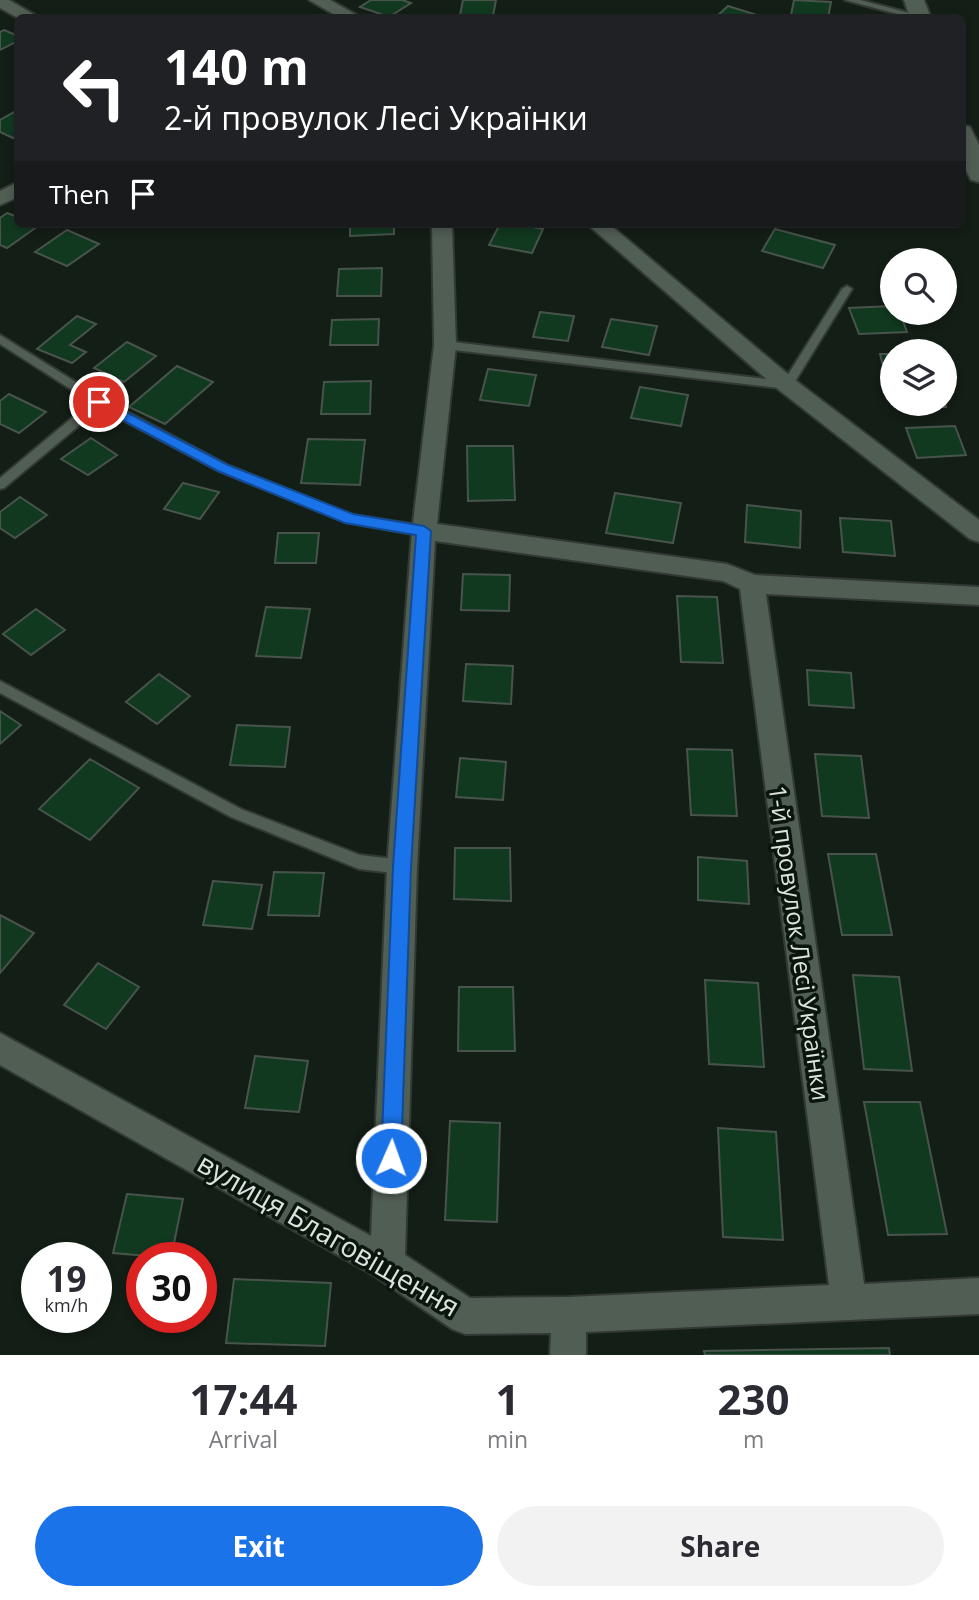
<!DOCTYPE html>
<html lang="en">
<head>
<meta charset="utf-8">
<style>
	:root { --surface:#fff; --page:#f2f2f3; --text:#2b2b33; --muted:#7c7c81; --accent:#1a73e8 }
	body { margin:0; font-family:"Open Sans",sans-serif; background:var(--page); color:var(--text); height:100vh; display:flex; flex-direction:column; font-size:26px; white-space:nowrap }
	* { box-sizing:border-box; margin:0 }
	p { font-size:23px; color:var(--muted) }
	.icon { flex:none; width:38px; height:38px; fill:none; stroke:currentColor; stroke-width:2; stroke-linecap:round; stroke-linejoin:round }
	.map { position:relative; height:1355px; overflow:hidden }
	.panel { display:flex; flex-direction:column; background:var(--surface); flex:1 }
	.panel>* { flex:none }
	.hud { position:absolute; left:14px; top:14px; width:952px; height:214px; border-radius:10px; box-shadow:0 4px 10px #0003; background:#202124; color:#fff; overflow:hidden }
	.buttons { position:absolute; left:880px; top:248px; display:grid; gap:14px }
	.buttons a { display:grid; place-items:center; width:77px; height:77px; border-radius:50%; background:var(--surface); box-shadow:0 4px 10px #0003; font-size:35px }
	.speed { position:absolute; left:21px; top:1242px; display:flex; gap:14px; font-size:35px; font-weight:700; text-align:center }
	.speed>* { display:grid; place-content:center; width:91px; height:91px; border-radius:50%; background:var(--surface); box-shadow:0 4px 10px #0003; line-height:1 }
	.speed small { font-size:18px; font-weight:400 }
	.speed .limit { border:10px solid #d22; background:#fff; color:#111 }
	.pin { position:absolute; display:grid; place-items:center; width:60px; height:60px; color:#fff; margin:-30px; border:4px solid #fff; border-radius:50%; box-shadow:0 2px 7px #0007 }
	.me { position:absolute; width:77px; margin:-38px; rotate:2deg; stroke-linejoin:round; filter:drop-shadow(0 0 5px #0008) }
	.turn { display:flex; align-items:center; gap:24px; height:147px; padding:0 35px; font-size:32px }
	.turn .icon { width:91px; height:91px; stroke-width:2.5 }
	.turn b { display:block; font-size:49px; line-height:60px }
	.then { display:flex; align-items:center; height:66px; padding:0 35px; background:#0003; gap:14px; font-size:26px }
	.eta { display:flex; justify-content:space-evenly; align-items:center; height:119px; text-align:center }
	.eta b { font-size:42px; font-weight:700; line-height:49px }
	.cta { display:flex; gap:14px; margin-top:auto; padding:14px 35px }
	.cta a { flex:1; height:80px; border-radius:42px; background:var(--accent); color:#fff; font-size:28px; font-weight:700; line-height:80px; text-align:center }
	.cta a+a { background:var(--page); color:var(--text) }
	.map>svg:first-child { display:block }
	.building { fill:#113920; stroke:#48544b; stroke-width:2 }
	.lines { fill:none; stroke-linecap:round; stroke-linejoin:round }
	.service-casing { stroke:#323833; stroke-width:4 }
	.minor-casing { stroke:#323833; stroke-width:4 }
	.tertiary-casing { stroke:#323833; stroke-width:4 }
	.service { fill:#515e54; fill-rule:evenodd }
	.minor { fill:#515e54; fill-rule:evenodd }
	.tertiary { fill:#515e54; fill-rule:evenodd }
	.route { fill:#1a73e8; stroke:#114b97; stroke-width:2 }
	.labels { text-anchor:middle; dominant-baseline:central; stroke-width:7; stroke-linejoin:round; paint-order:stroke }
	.street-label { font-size:24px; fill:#dce3de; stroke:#0a150d }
	.near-street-label { font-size:28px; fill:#dce3de; stroke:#0a150d }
</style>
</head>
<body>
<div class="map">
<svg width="979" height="1355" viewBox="0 0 979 1355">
	<rect width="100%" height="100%" fill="#131e16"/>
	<g class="building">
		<polygon points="371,0 402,0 411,3 389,17 360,7"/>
		<polygon points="463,0 496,0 493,16 460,15"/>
		<polygon points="794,0 831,2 828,18 791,15"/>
		<polygon points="728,6 760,16 715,18"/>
		<polygon points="4,30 18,36 18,41 0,50 0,32"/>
		<polygon points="18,110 18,135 13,138 0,132 0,120"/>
		<polygon points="7,213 18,217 18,224 38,226 7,248 0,245 0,218"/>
		<polygon points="350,224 394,224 394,234 350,236"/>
		<polygon points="500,224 517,224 543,229 532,253 489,245"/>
		<polygon points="775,229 835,245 823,268 762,251"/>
		<polygon points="67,230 99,244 67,266 35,252"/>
		<polygon points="382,268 381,296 337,296 339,269"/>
		<polygon points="892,306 892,313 900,313 907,332 859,334 849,308"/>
		<polygon points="540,312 574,316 568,341 533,337"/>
		<polygon points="77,316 96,324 70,345 86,352 72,363 37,349"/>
		<polygon points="379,319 378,345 330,345 332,320"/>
		<polygon points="611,319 657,326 649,355 602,347"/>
		<polygon points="127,342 156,356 124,382 94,368"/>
		<polygon points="880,354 892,354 892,401"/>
		<polygon points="177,366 213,382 165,424 129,407"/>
		<polygon points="488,369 536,375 529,406 480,400"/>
		<polygon points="371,381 370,414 321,414 324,382"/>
		<polygon points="640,387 688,395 681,426 631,418"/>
		<polygon points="9,394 46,412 19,433 0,424 0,401"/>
		<polygon points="893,404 945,404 946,407 894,407"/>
		<polygon points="955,426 966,455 917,458 906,428"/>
		<polygon points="91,438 117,455 88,475 61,459"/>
		<polygon points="308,439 365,440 360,485 301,483"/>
		<polygon points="467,446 513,446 515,500 468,501"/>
		<polygon points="183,483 219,492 200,519 164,509"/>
		<polygon points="615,493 681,503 673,543 606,533"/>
		<polygon points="20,497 47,515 15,538 0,528 0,512"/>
		<polygon points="747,505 801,511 800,548 745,542"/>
		<polygon points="840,518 891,521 895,556 843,552"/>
		<polygon points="278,533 319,533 316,563 275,563"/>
		<polygon points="463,574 510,575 509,611 461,610"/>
		<polygon points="677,596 717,597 723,663 681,662"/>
		<polygon points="266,607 310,609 301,658 256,656"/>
		<polygon points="36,609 65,630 31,655 3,634"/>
		<polygon points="466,664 513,666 511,704 463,701"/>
		<polygon points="807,670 851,673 854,708 809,705"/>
		<polygon points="159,674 190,696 157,724 126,702"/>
		<polygon points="0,711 21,725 0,744"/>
		<polygon points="237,725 290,727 285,767 230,765"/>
		<polygon points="687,749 732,750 737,816 691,815"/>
		<polygon points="815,754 861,756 869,818 822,816"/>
		<polygon points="460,758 506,762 503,800 456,797"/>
		<polygon points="90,759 139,788 90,840 39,809"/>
		<polygon points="455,848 510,848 511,901 454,899"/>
		<polygon points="828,854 876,854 892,935 842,935"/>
		<polygon points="698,857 747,861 749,904 698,900"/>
		<polygon points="274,872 324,873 319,916 268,915"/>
		<polygon points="213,881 262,885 252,929 203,925"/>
		<polygon points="0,915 34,933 0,973"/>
		<polygon points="98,963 139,987 106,1029 64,1005"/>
		<polygon points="853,975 899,977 912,1071 864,1069"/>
		<polygon points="705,980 758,983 764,1067 709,1064"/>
		<polygon points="459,987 513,987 515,1051 458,1051"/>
		<polygon points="255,1056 308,1061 299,1112 245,1108"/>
		<polygon points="864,1102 920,1102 947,1234 888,1235"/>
		<polygon points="450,1121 500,1123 497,1222 445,1220"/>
		<polygon points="718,1128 776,1132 783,1240 723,1237"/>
		<polygon points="127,1194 183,1199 171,1258 113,1253"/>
		<polygon points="234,1279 331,1283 325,1346 226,1343"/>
		<polygon points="889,1348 890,1355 705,1355 704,1351"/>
	</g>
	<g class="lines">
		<g class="service-casing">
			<g id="service">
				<polygon points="845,0 860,0 925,17 912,18"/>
				<polygon points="847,286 852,289 791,388 787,389 445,349 439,345 445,341 784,381 842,289"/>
				<polygon points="0,335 103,399 227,465 352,515 424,526 430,531 424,536 345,522 219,471 100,408 4,488 0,489 0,478 91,402 0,344"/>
				<polygon points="0,681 241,809 360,855 402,860 407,862 410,867 407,872 402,874 359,869 231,817 0,693"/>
			</g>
		</g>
		<g class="minor-casing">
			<g id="minor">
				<polygon points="0,0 9,0 40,18 18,18 0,8"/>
				<polygon points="309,0 330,0 362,18 340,18"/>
				<polygon points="18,182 18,197 0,205 0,191"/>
				<path d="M432 224H452L456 345 437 524 727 564 755 575 979 587V605L766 594 864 1284 979 1278V1314L586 1332V1355H550L551 1333 465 1334 452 1329 375 1276 0 1065V1033L371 1236 387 867 412 531 434 345ZM435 541 723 581 740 589 829 1285 569 1297 470 1298 405 1255 417 867Z"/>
				<polygon points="587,224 609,224 795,380 979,520 979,542 970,539 779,390"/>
			</g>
		</g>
		<g class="tertiary-casing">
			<g id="tertiary">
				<polygon points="904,0 924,0 931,18 910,18"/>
				<polygon points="962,125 970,127 979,145 979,182 971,180 962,163"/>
			</g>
		</g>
		<use href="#service" class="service"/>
		<use href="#minor" class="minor"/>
		<use href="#tertiary" class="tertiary"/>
	</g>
	<polygon class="route" points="99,398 228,465 353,514 424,526 431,531 411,867 401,1158 398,1165 391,1168 384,1165 381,1158 393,867 416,535 345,523 218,471 94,405 94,399"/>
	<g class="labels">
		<g class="street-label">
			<text transform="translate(800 943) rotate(82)">1-й провулок Лесі Українки</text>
		</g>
		<g class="near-street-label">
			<text transform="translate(329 1234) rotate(30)">вулиця Благовіщення</text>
		</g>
	</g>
</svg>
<div class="buttons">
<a><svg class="icon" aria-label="search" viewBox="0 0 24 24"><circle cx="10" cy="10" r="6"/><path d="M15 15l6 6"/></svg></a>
<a><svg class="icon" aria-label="layers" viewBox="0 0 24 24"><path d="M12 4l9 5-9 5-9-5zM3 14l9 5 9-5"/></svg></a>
</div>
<div class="speed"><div>19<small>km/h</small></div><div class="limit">30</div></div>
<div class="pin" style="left:99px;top:402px;background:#d93025"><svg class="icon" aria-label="arrive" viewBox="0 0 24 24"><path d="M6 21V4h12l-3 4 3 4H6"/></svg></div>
<svg class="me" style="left:391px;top:1158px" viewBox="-20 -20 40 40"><circle r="17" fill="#1a73e8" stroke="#fff" stroke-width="3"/><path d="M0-11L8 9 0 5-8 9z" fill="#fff"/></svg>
<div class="hud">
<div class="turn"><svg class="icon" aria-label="left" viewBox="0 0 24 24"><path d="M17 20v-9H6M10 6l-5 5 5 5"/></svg><div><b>140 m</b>2-й провулок Лесі Українки</div></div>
<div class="then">Then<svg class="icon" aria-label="arrive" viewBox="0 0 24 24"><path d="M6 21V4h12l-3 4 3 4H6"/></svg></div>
</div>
</div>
<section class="panel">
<div class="eta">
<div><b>17:44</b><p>Arrival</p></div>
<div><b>1</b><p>min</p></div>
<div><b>230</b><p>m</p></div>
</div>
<div class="cta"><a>Exit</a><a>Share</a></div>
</section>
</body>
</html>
